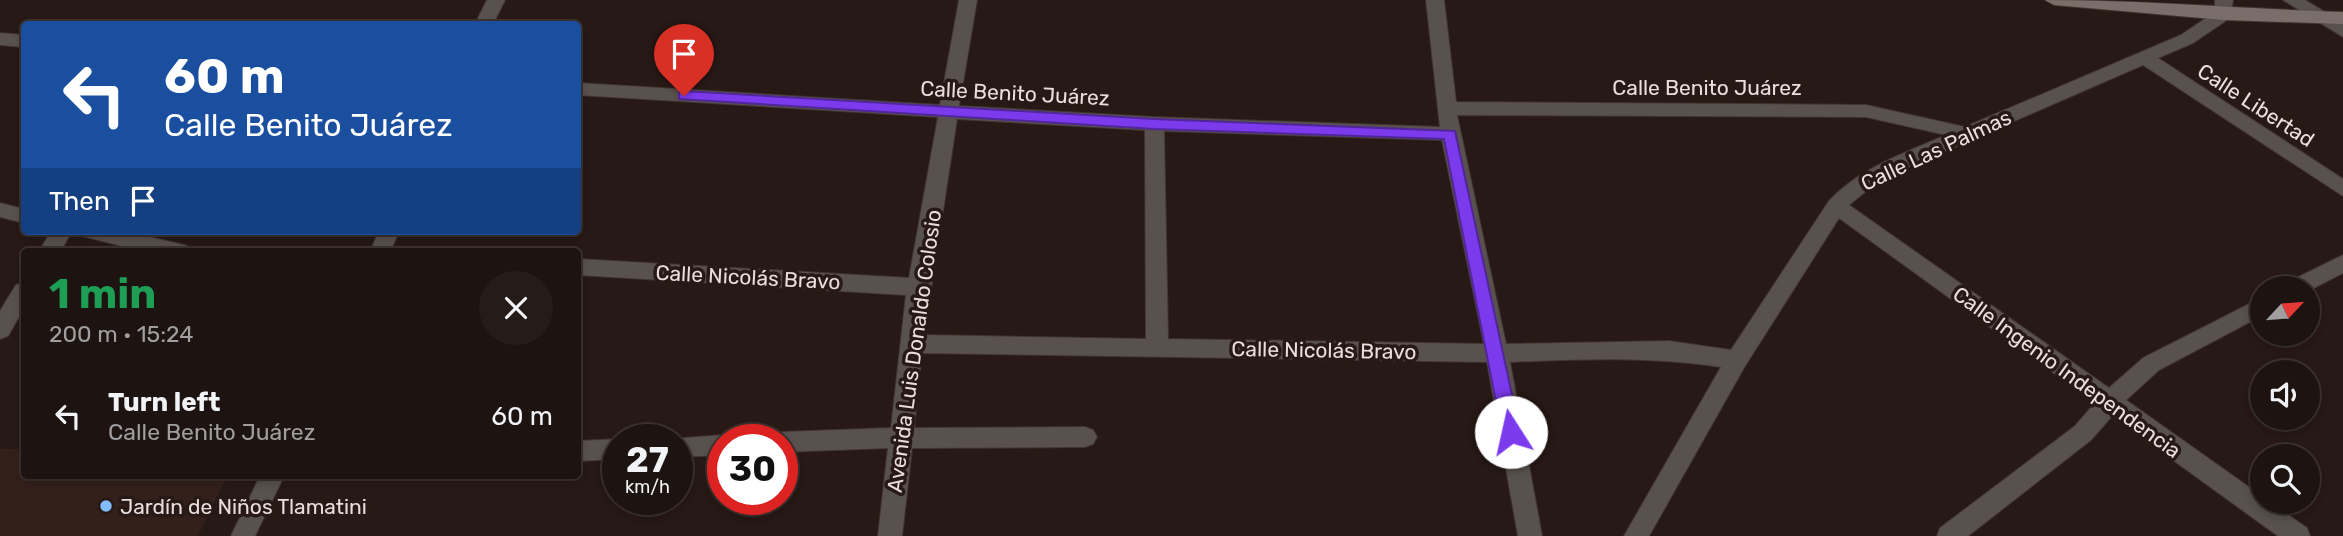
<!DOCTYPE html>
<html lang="en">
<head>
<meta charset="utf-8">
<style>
	:root { --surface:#1d1310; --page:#251c19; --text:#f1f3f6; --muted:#a09e9f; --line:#3b3230 }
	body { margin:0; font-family:Rubik,sans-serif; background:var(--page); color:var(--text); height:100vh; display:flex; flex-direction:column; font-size:26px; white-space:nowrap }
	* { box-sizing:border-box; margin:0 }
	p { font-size:23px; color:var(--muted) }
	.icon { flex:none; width:38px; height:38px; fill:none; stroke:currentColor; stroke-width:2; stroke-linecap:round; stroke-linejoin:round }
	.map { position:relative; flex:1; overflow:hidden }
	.sheet { position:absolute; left:21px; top:248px; width:560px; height:231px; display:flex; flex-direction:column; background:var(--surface); border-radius:7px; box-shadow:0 4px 10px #0003,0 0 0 2px var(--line) }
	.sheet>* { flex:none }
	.top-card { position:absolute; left:21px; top:21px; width:560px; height:214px; border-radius:7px; box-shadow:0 4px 10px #0003,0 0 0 2px var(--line); background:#1a4fa0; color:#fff; overflow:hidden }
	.needle { width:46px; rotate:64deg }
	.tools { position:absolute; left:2250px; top:276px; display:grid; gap:14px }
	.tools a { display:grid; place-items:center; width:70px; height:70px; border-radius:50%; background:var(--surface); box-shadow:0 4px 10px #0003,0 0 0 2px var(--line); font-size:35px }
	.speed { position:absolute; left:602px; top:424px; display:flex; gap:14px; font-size:35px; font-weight:700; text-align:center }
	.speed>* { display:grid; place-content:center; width:91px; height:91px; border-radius:50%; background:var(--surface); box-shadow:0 4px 10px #0003,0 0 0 2px var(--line); line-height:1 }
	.speed small { font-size:18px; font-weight:400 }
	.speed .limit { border:10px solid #d22; background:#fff; color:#111 }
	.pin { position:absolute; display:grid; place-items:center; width:60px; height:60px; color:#fff; margin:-72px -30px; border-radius:50% 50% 50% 0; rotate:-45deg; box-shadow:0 0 7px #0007 }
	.pin .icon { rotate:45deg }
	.me { position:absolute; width:77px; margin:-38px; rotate:350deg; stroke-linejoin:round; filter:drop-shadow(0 0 5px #0008) }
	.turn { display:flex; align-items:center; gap:24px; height:147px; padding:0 28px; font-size:32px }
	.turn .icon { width:91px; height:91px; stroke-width:2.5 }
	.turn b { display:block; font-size:49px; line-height:60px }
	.then { display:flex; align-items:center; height:66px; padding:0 28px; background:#0003; gap:14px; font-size:26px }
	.round { display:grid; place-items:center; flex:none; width:74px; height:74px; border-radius:37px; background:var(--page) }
	.summary { display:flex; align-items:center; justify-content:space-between; height:119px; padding:0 28px }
	h1 { font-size:42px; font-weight:700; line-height:52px; color:#1e9e55 }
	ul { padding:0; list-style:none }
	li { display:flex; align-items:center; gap:21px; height:98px; padding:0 28px }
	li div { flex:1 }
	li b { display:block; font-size:26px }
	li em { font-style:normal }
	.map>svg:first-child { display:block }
	.built { fill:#34201a }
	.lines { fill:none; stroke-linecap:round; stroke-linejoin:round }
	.street-casing { stroke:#423531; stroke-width:2 }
	.secondary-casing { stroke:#423531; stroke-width:2 }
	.street { fill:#58514e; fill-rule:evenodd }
	.secondary { fill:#7a6e6a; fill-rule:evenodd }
	.route { fill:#7c3aed; stroke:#51269a; stroke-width:2 }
	.poi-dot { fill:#82bcfa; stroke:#271915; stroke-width:2.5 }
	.labels { text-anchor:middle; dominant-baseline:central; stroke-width:7; stroke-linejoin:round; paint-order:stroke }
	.street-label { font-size:21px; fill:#e8dedb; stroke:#271915 }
	.poi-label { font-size:21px; fill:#e8dedb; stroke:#271915; text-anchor:start }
</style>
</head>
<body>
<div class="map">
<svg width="2343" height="536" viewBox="0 0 2343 536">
	<rect width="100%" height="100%" fill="#271915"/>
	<polygon class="built" points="0,449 24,449 24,476 227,476 198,536 0,536"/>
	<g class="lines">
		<g class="street-casing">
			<g id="street">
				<polygon points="487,0 505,0 493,24 475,24"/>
				<path d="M959 0H977L959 106 1154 117 1440 127 1426 0H1444L1456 102 1866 105 1965 127 2181 35 2215 12V0H2233L2230 18 2193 43 2158 58 2343 179V196L2143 65 1881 179 1849 205 2109 388 2143 358 2263 297V315L2159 370 2126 400 2263 497V502H2270L2307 528 2310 536H2278L2112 416 2091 440 1968 536H1937L1940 528 2075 426 2095 403 1839 218 1745 366 1649 536H1624L1721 367C1650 356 1581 359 1510 362L1542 536H1518L1487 362 922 353 914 428 1085 427 1093 430 1097 437 1093 444 1085 447 912 448 902 536H878L888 448 782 452V439H772L782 432 891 428 906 295 578 275V259L909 278 938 117 578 95V83L940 105ZM1457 115 1866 117 1946 135C1903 154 1861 167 1829 201L1731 350 1669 341 1506 344ZM957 119 1145 130 1146 339 924 335ZM1164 131 1442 140 1484 344 1168 339Z"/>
				<polygon points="2283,0 2305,0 2343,23 2343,37"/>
				<polygon points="0,33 24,35 24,47 0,45"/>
				<polygon points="0,203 24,209 24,223 0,217"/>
				<polygon points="51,231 72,231 60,252 39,252"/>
				<polygon points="79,231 123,231 180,244 187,246 190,252 146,252 82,236"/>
				<polygon points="379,231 399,231 390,252 370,252"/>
				<polygon points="2343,255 2343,273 2308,291 2308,289 2283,289 2286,283"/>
				<polygon points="24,283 24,308 8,336 0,339 0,311 16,285"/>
				<polygon points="723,435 732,439 723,439 723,455 677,457 677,439 671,439"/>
				<polygon points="619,439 618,459 578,461 578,441"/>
				<polygon points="260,476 284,476 255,536 231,536"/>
			</g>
		</g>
		<g class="secondary-casing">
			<path id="secondary" d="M2045 0C2145 0 2244 9 2343 12V24L2224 20 2054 5Z"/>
		</g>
		<use href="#street" class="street"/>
		<use href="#secondary" class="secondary"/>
	</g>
	<polygon class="route" points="684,91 1154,119 1455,131 1520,432 1511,439 1502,432 1444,139 1154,129 679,99 679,92"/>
	<circle class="poi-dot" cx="106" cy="506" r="7"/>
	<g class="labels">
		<g class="street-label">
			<text x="1707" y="87">Calle Benito Juárez</text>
			<text transform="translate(1015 93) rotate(3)">Calle Benito Juárez</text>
			<text transform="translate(2256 105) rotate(33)">Calle Libertad</text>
			<text transform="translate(1936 150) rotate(-25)">Calle Las Palmas</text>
			<text transform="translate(748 277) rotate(3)">Calle Nicolás Bravo</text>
			<text transform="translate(1324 350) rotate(1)">Calle Nicolás Bravo</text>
			<text transform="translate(914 351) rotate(-82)">Avenida Luis Donaldo Colosio</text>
			<text transform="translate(2067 372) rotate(36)">Calle Ingenio Independencia</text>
		</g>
		<g class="poi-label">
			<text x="120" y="506">Jardín de Niños Tlamatini</text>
		</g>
	</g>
</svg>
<div class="tools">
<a><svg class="needle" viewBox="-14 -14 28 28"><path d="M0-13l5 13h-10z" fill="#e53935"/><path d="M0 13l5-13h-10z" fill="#a09e9f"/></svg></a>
<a><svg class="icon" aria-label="sound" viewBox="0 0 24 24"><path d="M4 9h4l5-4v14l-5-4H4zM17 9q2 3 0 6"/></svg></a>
<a><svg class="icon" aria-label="search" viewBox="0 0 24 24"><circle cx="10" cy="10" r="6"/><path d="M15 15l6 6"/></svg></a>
</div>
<div class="speed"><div>27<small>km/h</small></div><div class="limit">30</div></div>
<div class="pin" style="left:684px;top:96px;background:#d93025"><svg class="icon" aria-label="arrive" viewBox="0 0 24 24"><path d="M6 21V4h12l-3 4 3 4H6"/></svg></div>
<svg class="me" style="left:1511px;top:432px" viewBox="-20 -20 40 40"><circle r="19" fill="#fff"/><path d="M0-13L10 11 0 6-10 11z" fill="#7c3aed"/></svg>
<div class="top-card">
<div class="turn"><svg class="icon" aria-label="left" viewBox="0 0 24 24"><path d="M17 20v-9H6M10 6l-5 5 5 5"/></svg><div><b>60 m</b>Calle Benito Juárez</div></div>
<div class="then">Then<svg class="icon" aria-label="arrive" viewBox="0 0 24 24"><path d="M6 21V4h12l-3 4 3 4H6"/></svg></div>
</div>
<section class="sheet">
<div class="summary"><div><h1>1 min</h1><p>200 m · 15:24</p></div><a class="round"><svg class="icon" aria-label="close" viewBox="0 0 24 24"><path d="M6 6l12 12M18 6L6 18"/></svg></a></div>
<ul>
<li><svg class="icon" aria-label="left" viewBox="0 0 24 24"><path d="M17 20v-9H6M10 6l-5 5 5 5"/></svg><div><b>Turn left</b><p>Calle Benito Juárez</p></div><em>60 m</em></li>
</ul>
</section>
</div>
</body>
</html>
